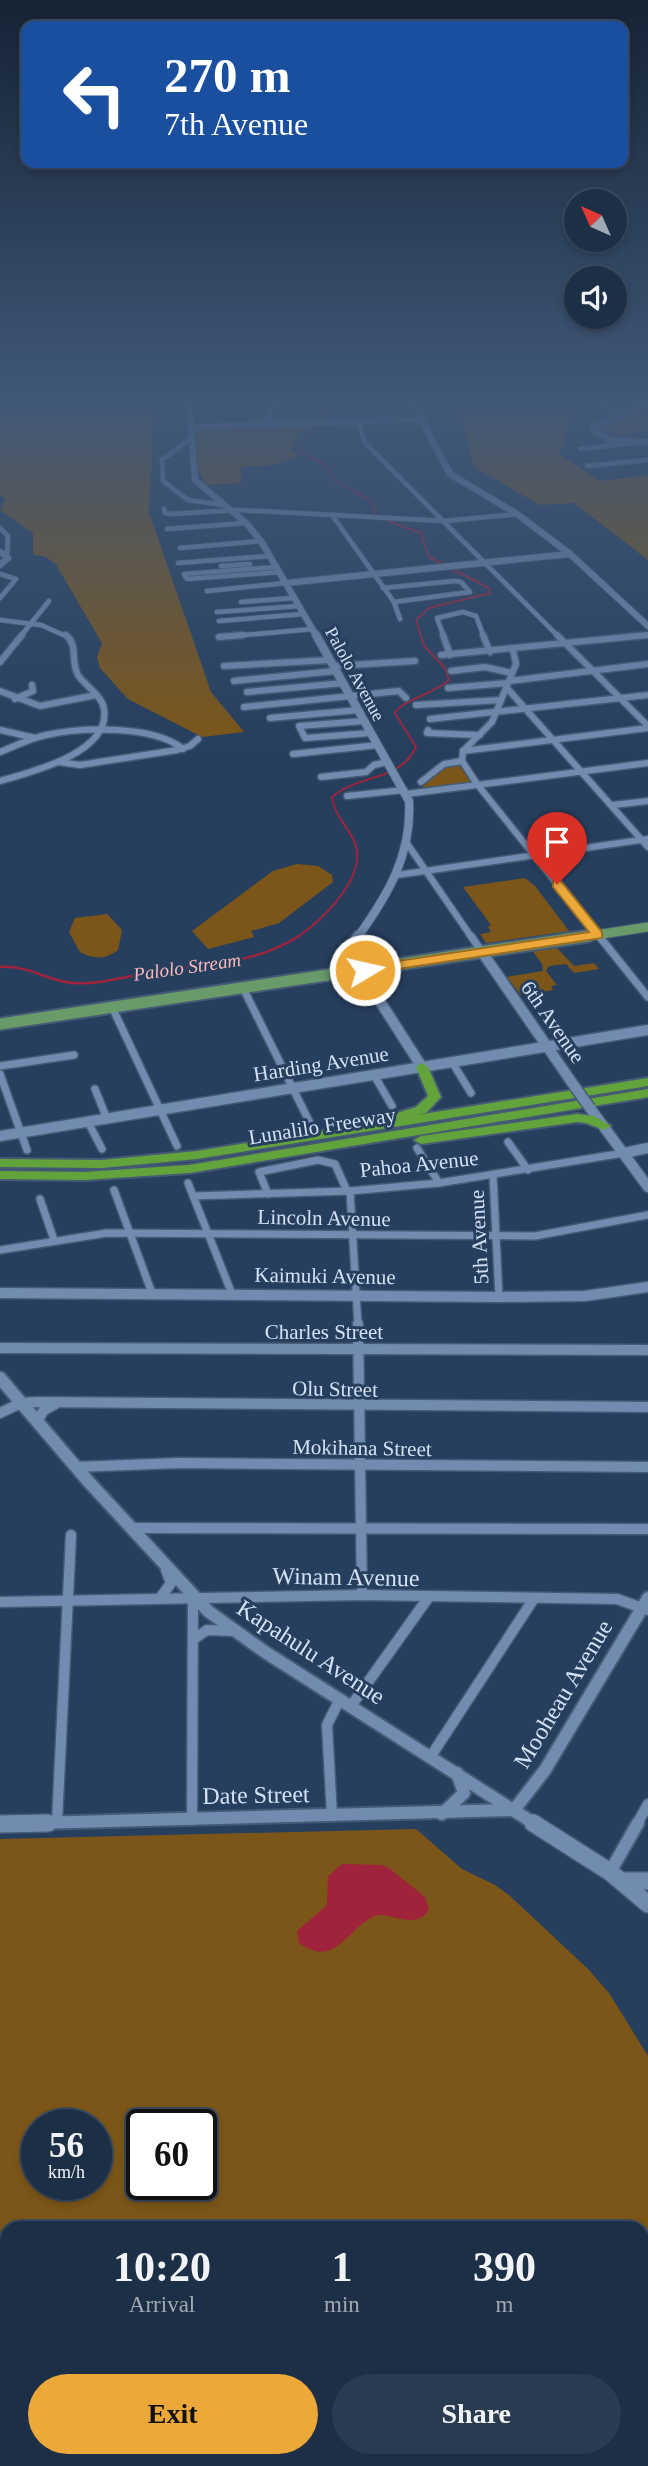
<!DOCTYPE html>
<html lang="en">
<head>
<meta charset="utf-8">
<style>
	:root { --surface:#1d2f46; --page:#2a3b51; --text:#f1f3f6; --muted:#a0a9b3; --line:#3b4a5f; --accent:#eca93a }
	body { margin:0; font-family:Georgia,serif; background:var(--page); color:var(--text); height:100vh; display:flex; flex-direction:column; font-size:26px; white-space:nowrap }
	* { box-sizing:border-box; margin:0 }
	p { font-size:23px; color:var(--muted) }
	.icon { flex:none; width:38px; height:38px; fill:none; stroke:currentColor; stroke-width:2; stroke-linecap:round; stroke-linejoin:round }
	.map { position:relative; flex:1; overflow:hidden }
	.side { position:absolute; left:0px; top:2221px; width:649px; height:247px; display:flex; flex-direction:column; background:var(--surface); border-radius:21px 21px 0 0; box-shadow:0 4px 10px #0003,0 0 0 2px var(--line) }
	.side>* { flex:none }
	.guide { position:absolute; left:21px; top:21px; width:607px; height:147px; border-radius:14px; box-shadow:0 4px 10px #0003,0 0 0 2px var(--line); background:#1a4fa0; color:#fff; overflow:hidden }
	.needle { width:46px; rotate:315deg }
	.fabs { position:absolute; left:564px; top:189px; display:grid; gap:14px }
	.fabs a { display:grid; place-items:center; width:63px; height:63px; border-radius:50%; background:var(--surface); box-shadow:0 4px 10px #0003,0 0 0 2px var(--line); font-size:35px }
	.speed { position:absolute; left:21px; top:2109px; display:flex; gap:14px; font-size:35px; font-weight:700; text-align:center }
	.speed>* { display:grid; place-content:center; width:91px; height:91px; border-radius:50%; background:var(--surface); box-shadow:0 4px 10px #0003,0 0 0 2px var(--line); line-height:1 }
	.speed small { font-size:18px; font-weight:400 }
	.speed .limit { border:4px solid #111; border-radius:10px; background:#fff; color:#111 }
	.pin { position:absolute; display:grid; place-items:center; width:60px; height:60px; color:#fff; margin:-72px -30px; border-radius:50% 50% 50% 0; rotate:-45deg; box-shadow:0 0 7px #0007 }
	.pin .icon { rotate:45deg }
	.me { position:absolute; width:77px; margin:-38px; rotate:81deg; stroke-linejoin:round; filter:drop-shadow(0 0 5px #0008) }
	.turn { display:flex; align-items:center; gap:24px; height:147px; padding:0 28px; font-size:32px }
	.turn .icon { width:91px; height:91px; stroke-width:2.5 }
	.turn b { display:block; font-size:49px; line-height:60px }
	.eta { display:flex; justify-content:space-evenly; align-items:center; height:119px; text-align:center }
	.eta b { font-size:42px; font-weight:700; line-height:49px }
	.primary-button { display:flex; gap:14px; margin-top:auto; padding:14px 28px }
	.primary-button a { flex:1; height:80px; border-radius:42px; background:var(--accent); color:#111; font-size:28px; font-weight:700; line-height:80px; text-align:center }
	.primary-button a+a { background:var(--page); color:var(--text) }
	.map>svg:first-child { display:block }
	.green { fill:#7c5618; fill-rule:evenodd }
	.water { fill:#9e233b }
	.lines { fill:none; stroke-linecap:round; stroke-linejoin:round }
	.stream-far1 { stroke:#9e233b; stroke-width:2 }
	.stream { stroke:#9e233b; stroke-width:2.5 }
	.street-far4-casing { stroke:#455a74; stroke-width:6 }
	.street-far3-casing { stroke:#455a74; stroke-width:9 }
	.street-far2-casing { stroke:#455a74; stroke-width:10 }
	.street-far1-casing { stroke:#455a74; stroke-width:13 }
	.street-casing { stroke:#455a74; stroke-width:16 }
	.secondary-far4-casing { stroke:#455a74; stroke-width:8 }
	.secondary-far3-casing { stroke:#455a74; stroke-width:10 }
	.secondary-far2-casing { stroke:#455a74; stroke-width:13 }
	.secondary-far1-casing { stroke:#455a74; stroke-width:16 }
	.secondary-casing { stroke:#455a74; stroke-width:20 }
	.primary-far1-casing { stroke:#455a74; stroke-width:11 }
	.primary-casing { stroke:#455a74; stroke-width:15 }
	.highway-casing { stroke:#455a74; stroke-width:4 }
	.street-far4 { stroke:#728cb0; stroke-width:4.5 }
	.street-far3 { stroke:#728cb0; stroke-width:6 }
	.street-far2 { stroke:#728cb0; stroke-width:7 }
	.street-far1 { stroke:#728cb0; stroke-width:10 }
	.street { stroke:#728cb0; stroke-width:12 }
	.secondary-far4 { stroke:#728cb0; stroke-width:6 }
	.secondary-far3 { stroke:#728cb0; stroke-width:8 }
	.secondary-far2 { stroke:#728cb0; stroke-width:10 }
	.secondary-far1 { stroke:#728cb0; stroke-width:12 }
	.secondary { stroke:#728cb0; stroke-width:17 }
	.primary-far1 { stroke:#689a6a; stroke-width:9 }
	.primary { stroke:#689a6a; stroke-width:11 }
	.highway { fill:#62a33b; fill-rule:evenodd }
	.secondary-bridge-casing { stroke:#455a74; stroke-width:13; stroke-linecap:butt }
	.secondary-bridge { stroke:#728cb0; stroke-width:10 }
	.route { fill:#eca93a; stroke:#996e26; stroke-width:2 }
	.labels { text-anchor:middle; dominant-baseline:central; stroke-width:6; stroke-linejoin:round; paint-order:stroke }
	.far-street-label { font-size:18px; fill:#d2e1f4; stroke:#273f5e }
	.far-water-label { font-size:19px; font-style:italic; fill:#fababd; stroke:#273f5e }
	.street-label { font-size:21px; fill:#d2e1f4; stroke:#273f5e }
	.near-street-label { font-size:24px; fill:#d2e1f4; stroke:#273f5e }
</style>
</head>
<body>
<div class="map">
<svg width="648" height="2466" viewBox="0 0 648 2466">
	<rect width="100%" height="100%" fill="#273f5e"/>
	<g class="green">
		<polygon points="0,402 155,402 149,512 211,692 244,732 202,737 128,699 100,668 97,657 102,643 55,563 44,556 33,555 33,533 0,510 5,499 0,495"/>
		<polygon points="456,402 578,402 559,454 600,481 648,475 648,560 574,503 540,505 474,467"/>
		<polygon points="642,410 648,412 648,431 622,435 597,430 596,426"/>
		<polygon points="313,424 293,443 292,449 299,457 271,465 241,467 241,483 206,485 197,467 195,428"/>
		<polygon points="448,764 459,765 472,783 417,792"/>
		<polygon points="297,864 318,866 332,875 333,882 279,923 251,931 254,937 208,949 192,931 273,871"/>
		<polygon points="525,878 535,886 569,931 486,943 480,934 491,932 488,927 491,925 463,887"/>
		<path d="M107 914 122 930 118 950C105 960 93 959 80 952L69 932 75 918Z"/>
		<polygon points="555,946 574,966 594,963 599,969 574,973 566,964 549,966 546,971 557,985 551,986 553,990 521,995 507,977 543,971 542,964 532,950"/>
		<path d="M416 1829 462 1869 495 1885 510 1896 588 1969 609 1993 648 2056V2466H0V1839ZM37 2124H96V2184H37ZM142 2124H201V2184H142ZM7 2228H642V2460H7Z"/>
	</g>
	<path class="water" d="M342 1864 383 1865 389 1868 425 1897 429 1909C419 1930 394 1914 377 1915 348 1926 336 1970 299 1943L297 1931 327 1905 328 1876Z"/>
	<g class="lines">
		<g class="stream-far1">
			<polyline points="308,402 325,408"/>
			<polyline points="330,402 320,424 298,444 299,450 324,465 336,481 372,502 376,516"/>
			<polyline points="382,519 421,533 429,557 445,565"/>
			<path d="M296 938C322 921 370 875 354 841 347 825 334 815 332 797 358 774 400 782 416 747L395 713C402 700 434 694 449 680L445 668 424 646 416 620 429 608 490 593 489 588 450 568"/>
		</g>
		<path class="stream" d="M0 967C30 965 46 981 73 983 99 985 127 976 153 972 202 965 256 964 299 936"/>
		<g class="street-far4-casing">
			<g id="street-far4">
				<polyline points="600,402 605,408 631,413"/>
				<polyline points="358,421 365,443 559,637"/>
				<polyline points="190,439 162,460 163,481 188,500 223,505"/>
				<polyline points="580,449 633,443"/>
				<polyline points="587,466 648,460"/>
				<polyline points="164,509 165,513 172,514 238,510 445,521 517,514"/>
				<polyline points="332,515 394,602 400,619"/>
				<polyline points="0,528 8,536 7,557"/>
				<polyline points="167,529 246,523"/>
				<polyline points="180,548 261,541"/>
				<polyline points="178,563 270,556"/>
				<polyline points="221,566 250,564"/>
				<polyline points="277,567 184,574 187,579 280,572"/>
				<polyline points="0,574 16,579 0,598"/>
				<polyline points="383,588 455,581 461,582 470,592 394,602"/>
				<polyline points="207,591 286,583"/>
				<polyline points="241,602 294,598"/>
				<polyline points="217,612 299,606"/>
				<polyline points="0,620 41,625 68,637"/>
				<polyline points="219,621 303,614"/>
				<polyline points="20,637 49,601"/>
				<polyline points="222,637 313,629"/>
				<polyline points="444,637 437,618 463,612 476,616 484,637"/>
				<polyline points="630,637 648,635"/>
			</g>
		</g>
		<g class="street-far3-casing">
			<g id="street-far3">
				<polyline points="443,635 450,655"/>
				<polyline points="483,635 490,652"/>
				<polyline points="557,635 648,726"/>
				<polyline points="219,637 243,635"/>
				<polyline points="441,655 648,635"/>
				<polyline points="0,662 22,635"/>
				<polyline points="224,666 330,660"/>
				<polyline points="334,666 415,661"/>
				<polyline points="451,671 485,667 512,673"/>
				<polyline points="234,681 336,671"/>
				<polyline points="509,681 648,664"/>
				<polyline points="506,687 648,847"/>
				<polyline points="448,688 508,683"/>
				<polyline points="0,691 40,706 96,695"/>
				<polyline points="247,692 344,683"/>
				<polyline points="15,699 33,691 32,685"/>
				<polyline points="416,705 501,700"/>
				<polyline points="244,707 399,691 406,698"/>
				<polyline points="270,718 359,710"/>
				<polyline points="430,719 648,695"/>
				<polyline points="364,721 299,726 305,738 370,733"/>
				<polyline points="0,730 35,738"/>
				<polyline points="428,730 427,733 480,735"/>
				<polyline points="463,751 462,761 477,784 600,938"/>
				<polyline points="463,751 648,728"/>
				<polyline points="463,751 492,722 516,664 513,650"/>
				<path d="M0 752C15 746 31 738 46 735 82 727 154 725 183 749"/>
				<polyline points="293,754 378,745"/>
				<polyline points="59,762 80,765 177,750 190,746 198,739"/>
				<polyline points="321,777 366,772 374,765 387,762"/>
				<path d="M0 781C31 772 111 753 104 709 102 695 85 686 78 675 70 661 79 646 66 635"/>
				<polyline points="421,782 444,764 462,761"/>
				<polyline points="406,794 648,763"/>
				<polyline points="347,796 404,790"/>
				<polyline points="613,805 648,801"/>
				<polyline points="406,842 472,938"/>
				<polyline points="397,875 648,839"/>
			</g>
		</g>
		<g class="street-far2-casing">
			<g id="street-far2">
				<polyline points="471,936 482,952"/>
				<polyline points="599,936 648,997"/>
				<polyline points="243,988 310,1123"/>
				<polyline points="113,1009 177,1146"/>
				<polyline points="452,1062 471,1093"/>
				<polyline points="0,1066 74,1055"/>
				<polyline points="0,1074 27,1150"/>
				<polyline points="374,1075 392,1106"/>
				<polyline points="95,1089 107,1119"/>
				<polyline points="88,1122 102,1149"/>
				<polyline points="508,1142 528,1170"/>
				<polyline points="417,1148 439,1183"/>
				<polyline points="493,1175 499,1297"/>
				<polyline points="188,1183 232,1294"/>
				<polyline points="114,1190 152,1293"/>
				<polyline points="350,1191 358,1325"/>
				<polyline points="268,1194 259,1172 318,1160 335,1164 347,1191"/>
				<polyline points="193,1196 350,1191 439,1183 624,1153"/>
				<polyline points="40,1199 54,1240"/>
				<polyline points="0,1250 107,1233 535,1236 648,1215"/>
			</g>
		</g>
		<g class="street-far1-casing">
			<g id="street-far1">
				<polyline points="358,1324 362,1595"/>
				<polyline points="0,1348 648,1350"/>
				<polyline points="0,1413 21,1403 37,1402 648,1407"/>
				<polyline points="37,1421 44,1410 55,1404"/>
				<polyline points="76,1467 179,1463 648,1467"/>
				<polyline points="131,1528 648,1529"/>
				<polyline points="161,1597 171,1583 166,1570"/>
				<polyline points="0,1602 362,1595 617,1599 648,1610"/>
				<polyline points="194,1639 207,1630 234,1631"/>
				<polyline points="351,1706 428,1598"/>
				<polyline points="431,1756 533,1600"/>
				<polyline points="332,1816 327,1725 340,1699"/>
				<polyline points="192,1820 193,1596"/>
				<polyline points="57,1822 71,1535"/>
				<polyline points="637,1824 648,1804"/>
			</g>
		</g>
		<g class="street-casing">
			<polyline id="street" points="610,1872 638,1823"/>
		</g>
		<g class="secondary-far4-casing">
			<g id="secondary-far4">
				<polyline points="189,402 195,480 246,523 261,541 317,637"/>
				<polyline points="412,402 450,474 517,514 570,554 648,626"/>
				<polyline points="648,404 592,428 609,440 648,442"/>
				<polyline points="265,424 276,402"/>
				<polyline points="190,427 419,419"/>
				<polyline points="0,552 8,558 0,565"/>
				<polyline points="286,583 570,554"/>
			</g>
		</g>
		<g class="secondary-far3-casing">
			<path id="secondary-far3" d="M316 635 409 801C412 855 388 895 357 938"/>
		</g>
		<g class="secondary-far2-casing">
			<g id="secondary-far2">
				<polyline points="482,952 575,1087"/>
				<polyline points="367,970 363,975 422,1067"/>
				<polyline points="326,976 332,973 358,936"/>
				<polyline points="590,1108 648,1187"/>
				<polyline points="0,1136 648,1030"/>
				<polyline points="624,1153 648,1148"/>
				<polyline points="0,1293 499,1297 585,1296 648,1287"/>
			</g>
		</g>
		<g class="secondary-far1-casing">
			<g id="secondary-far1">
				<polyline points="0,1378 88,1481 208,1611 265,1652 535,1824"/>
				<polyline points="514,1810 545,1770 648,1598"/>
				<polyline points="442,1814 464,1793 457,1773"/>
				<polyline points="0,1824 514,1810"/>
			</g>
		</g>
		<g class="secondary-casing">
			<g id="secondary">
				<polyline points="533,1823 610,1872 648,1904"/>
				<polyline points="0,1824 48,1823"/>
				<polyline points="623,1881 648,1881"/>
			</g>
		</g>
		<g class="primary-far1-casing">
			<polyline id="primary-far1" points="576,938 648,927"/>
		</g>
		<g class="primary-casing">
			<polyline id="primary" points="0,1024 588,936"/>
		</g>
		<g class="highway-casing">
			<g id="highway">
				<polygon points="422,1063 428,1067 441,1097 426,1113 417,1115 648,1078 648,1086 197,1159 102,1168 0,1167 0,1159 102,1160 197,1151 397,1119 395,1116 397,1113 416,1107 428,1096 416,1067"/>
				<polygon points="648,1089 648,1097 189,1173 84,1180 0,1179 0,1171 84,1172 189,1165"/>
				<polygon points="577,1114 594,1116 611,1126 604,1130 586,1123 577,1122 421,1144 414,1140 421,1136"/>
			</g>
		</g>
		<use href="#street-far4" class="street-far4"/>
		<use href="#street-far3" class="street-far3"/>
		<use href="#street-far2" class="street-far2"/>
		<use href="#street-far1" class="street-far1"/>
		<use href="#street" class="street"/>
		<use href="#secondary-far4" class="secondary-far4"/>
		<use href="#secondary-far3" class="secondary-far3"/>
		<use href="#secondary-far2" class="secondary-far2"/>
		<use href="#secondary-far1" class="secondary-far1"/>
		<use href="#secondary" class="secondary"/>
		<use href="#primary-far1" class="primary-far1"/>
		<use href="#primary" class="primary"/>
		<use href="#highway" class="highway"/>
		<g class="secondary-bridge-casing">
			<polyline id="secondary-bridge" points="575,1087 590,1108"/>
		</g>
		<use href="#secondary-bridge" class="secondary-bridge"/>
	</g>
	<linearGradient id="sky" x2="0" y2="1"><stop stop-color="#152334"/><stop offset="0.54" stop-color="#415879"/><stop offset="1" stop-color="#415879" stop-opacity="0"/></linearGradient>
	<rect width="648" height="747" fill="url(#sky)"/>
	<polygon class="route" points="553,881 561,881 602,932 602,938 365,974 358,970 365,966 589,932 553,887"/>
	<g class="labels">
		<g class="far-street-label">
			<text transform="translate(355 674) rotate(61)">Palolo Avenue</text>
		</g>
		<g class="far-water-label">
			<text transform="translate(187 967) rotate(-8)">Palolo Stream</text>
		</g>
		<g class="street-label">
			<text transform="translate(553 1022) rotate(55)">6th Avenue</text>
			<text transform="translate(321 1064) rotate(-9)">Harding Avenue</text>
			<text transform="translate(322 1126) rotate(-9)">Lunalilo Freeway</text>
			<text transform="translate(419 1164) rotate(-6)">Pahoa Avenue</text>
			<text transform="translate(324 1218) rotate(1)">Lincoln Avenue</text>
			<text transform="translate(479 1237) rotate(-93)">5th Avenue</text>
			<text transform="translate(325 1276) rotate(1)">Kaimuki Avenue</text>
			<text x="324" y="1332">Charles Street</text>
			<text transform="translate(335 1389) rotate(1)">Olu Street</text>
			<text transform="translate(362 1448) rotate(1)">Mokihana Street</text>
		</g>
		<g class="near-street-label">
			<text transform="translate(346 1577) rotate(1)">Winam Avenue</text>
			<text transform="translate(311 1652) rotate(33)">Kapahulu Avenue</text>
			<text transform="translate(563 1694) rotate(-59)">Mooheau Avenue</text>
			<text transform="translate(256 1795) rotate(-1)">Date Street</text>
		</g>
	</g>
</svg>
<div class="fabs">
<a><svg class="needle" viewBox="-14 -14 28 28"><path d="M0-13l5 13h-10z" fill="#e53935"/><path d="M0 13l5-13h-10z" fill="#a0a9b3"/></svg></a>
<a><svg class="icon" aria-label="sound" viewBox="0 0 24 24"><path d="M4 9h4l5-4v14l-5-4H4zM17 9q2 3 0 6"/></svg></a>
</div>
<div class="speed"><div>56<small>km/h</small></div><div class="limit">60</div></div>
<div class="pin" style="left:557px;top:884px;background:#d93025"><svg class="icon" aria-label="arrive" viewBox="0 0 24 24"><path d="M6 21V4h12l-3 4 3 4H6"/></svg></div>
<svg class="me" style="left:365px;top:970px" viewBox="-20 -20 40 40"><circle r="17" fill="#eca93a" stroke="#fff" stroke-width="3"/><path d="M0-11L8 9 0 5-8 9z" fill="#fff"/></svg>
<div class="guide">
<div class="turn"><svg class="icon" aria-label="left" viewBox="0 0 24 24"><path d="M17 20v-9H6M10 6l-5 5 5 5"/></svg><div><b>270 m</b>7th Avenue</div></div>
</div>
<section class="side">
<div class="eta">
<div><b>10:20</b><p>Arrival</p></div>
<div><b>1</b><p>min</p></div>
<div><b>390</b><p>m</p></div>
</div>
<div class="primary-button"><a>Exit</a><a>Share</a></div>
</section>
</div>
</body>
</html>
